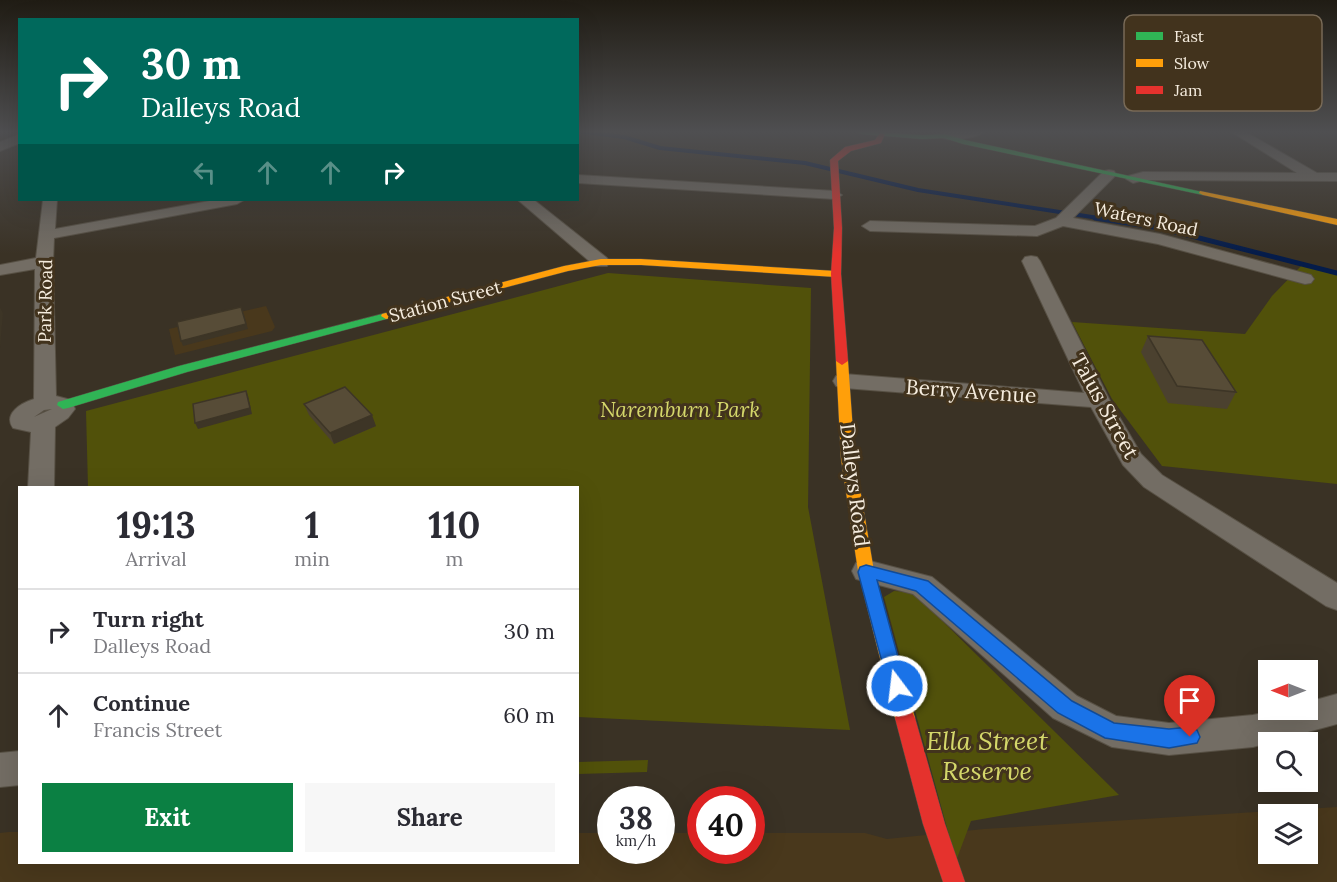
<!DOCTYPE html>
<html lang="en">
<head>
<meta charset="utf-8">
<style>
	:root { --surface:#fff; --page:#f7f7f7; --text:#2b2b33; --muted:#7c7c81; --line:#e1e1e2; --accent:#0b8043 }
	body { margin:0; font-family:Lora,serif; background:var(--page); color:var(--text); height:100vh; display:flex; flex-direction:column; font-size:22px; white-space:nowrap }
	* { box-sizing:border-box; margin:0 }
	p { font-size:20px; color:var(--muted) }
	.icon { flex:none; width:33px; height:33px; fill:none; stroke:currentColor; stroke-width:2; stroke-linecap:round; stroke-linejoin:round }
	.map { position:relative; flex:1; overflow:hidden }
	.details { position:absolute; left:18px; top:486px; width:561px; height:378px; display:flex; flex-direction:column; background:var(--surface); border-radius:0px; box-shadow:0 6px 24px #0002 }
	.details>* { flex:none }
	.top-card { position:absolute; left:18px; top:18px; width:561px; height:183px; border-radius:0px; box-shadow:0 6px 24px #0002; background:#00695c; color:#fff; overflow:hidden }
	.needle { width:39px; rotate:270deg }
	.controls { position:absolute; left:1258px; top:660px; display:grid; gap:12px }
	.controls a { display:grid; place-items:center; width:60px; height:60px; border-radius:0px; background:var(--surface); box-shadow:0 6px 24px #0002; font-size:30px }
	.speed { position:absolute; left:597px; top:786px; display:flex; gap:12px; font-size:30px; font-weight:700; text-align:center }
	.speed>* { display:grid; place-content:center; width:78px; height:78px; border-radius:50%; background:var(--surface); box-shadow:0 6px 24px #0002; line-height:1 }
	.speed small { font-size:15px; font-weight:400 }
	.speed .limit { border:9px solid #d22; background:#fff; color:#111 }
	.pin { position:absolute; display:grid; place-items:center; width:51px; height:51px; color:#fff; margin:-62px -26px; border-radius:50% 50% 50% 0; rotate:-45deg; box-shadow:0 0 6px #0007 }
	.pin .icon { rotate:45deg }
	.me { position:absolute; width:66px; margin:-33px; rotate:345deg; stroke-linejoin:round; filter:drop-shadow(0 0 4px #0008) }
	.turn { display:flex; align-items:center; gap:21px; height:126px; padding:0 24px; font-size:27px }
	.turn .icon { width:78px; height:78px; stroke-width:2.5 }
	.turn b { display:block; font-size:42px; line-height:51px }
	.lanes { display:flex; align-items:center; height:57px; padding:0 24px; background:#0003; justify-content:center; gap:30px; direction:ltr }
	.lanes .off { opacity:.35 }
	.eta { display:flex; justify-content:space-evenly; align-items:center; height:102px; text-align:center }
	.eta b { font-size:36px; font-weight:700; line-height:42px }
	.cta { display:flex; gap:12px; margin-top:auto; padding:12px 24px }
	.cta a { flex:1; height:69px; border-radius:0px; background:var(--accent); color:#fff; font-size:24px; font-weight:700; line-height:69px; text-align:center }
	.cta a+a { background:var(--page); color:var(--text) }
	ul { padding:0; list-style:none }
	li { display:flex; align-items:center; gap:18px; height:84px; padding:0 24px; border-top:2px solid var(--line) }
	li div { flex:1 }
	li b { display:block; font-size:22px }
	li em { font-style:normal }
	.map>svg:first-child { display:block }
	.built { fill:#49381c; fill-rule:evenodd }
	.green { fill:#51510a }
	.lines { fill:none; stroke-linecap:round; stroke-linejoin:round }
	.stream-far1 { stroke:#051c4a; stroke-width:4 }
	.stream { stroke:#051c4a; stroke-width:5 }
	.street-casing { stroke:#575044; stroke-width:2 }
	.fast-casing { stroke:#575044; stroke-width:1 }
	.slow-casing { stroke:#575044; stroke-width:1 }
	.jam-casing { stroke:#575044; stroke-width:1 }
	.street { fill:#736d64; fill-rule:evenodd }
	.fast { fill:#30b455; fill-rule:evenodd }
	.slow { fill:#ff9f0a; fill-rule:evenodd }
	.jam { fill:#e5322d; fill-rule:evenodd }
	.wall { fill:#4b412f }
	.shaded-wall { fill:#3d3526 }
	.building { fill:#574c37; stroke:#3d3526; stroke-width:1.5 }
	.route { fill:#1a73e8; stroke:#114b97; stroke-width:1.5 }
	.labels { text-anchor:middle; dominant-baseline:central; stroke-width:6; stroke-linejoin:round; paint-order:stroke }
	.far-street-label { font-size:18px; fill:#f5ecde; stroke:#42331d }
	.street-label { font-size:21px; fill:#f5ecde; stroke:#42331d }
	.park-label { font-size:21px; font-style:italic; fill:#d4d76a; stroke:#42331d }
	.near-park-label { font-size:26px; font-style:italic; fill:#d4d76a; stroke:#42331d }
	.key { fill:#42331d; stroke:#786a57; stroke-width:1.5 }
	.key-label { font-size:16px; fill:#f5ecde }
</style>
</head>
<body>
<div class="map">
<svg width="1337" height="882" viewBox="0 0 1337 882">
	<rect width="100%" height="100%" fill="#3a3225"/>
	<g class="built">
		<polygon points="266,306 275,327 272,331 175,355 169,329"/>
		<path d="M1337 807V882H0V833L9 832H19L20 862H578V833H610V850H662V833H700V850H752V833H865L887 839 984 829ZM1269 814H1308V854H1269Z"/>
	</g>
	<g class="green">
		<polygon points="1302,265 1337,273 1337,484 1162,466 1112,399 1072,322 1245,334 1272,296"/>
		<polygon points="608,273 811,288 808,507 850,730 578,717 578,488 88,487 86,411"/>
		<polygon points="894,591 908,592 918,597 1119,795 971,821 956,861 884,597"/>
		<polygon points="648,760 647,772 578,774 578,762"/>
	</g>
	<g class="lines">
		<polyline class="stream-far1" points="578,131 624,137 660,148 805,163 918,190 1105,219"/>
		<polyline class="stream" points="1095,218 1160,228 1337,273"/>
		<g class="street-casing">
			<g id="street">
				<path d="M957 131H986C978 138 947 143 939 136L941 133Z"/>
				<polygon points="1230,131 1244,131 1317,173 1337,173 1337,181 1144,180 1133,183 1126,179 1128,176 1143,172 1297,173"/>
				<polygon points="20,134 20,143 0,151 0,142"/>
				<polygon points="1109,170 1114,171 1116,174 1114,177 1073,218 1160,234 1311,275 1314,279 1311,283 1305,284 1158,244 1063,226 1037,236 870,231 862,226 870,221 1035,226 1056,218 1104,171"/>
				<polygon points="578,175 835,191 842,195 835,199 578,183"/>
				<path d="M43 200H57L55 229 215 200H244L237 204 54 238 53 262 56 396 71 400 75 409 68 418 55 427 54 488H28L31 432 13 428C3 414 21 403 34 399L35 269 0 275V265L36 258ZM52 409 34 417 44 410Z"/>
				<polygon points="518,200 534,200 607,258 610,262 607,266 595,266"/>
				<polygon points="1031,256 1037,257 1040,261 1110,401 1141,454 1162,475 1337,583 1337,610 1326,606 1144,487 1123,465 1091,407 844,388 836,386 833,381 836,376 844,374 1084,393 1022,261 1025,257"/>
				<polygon points="866,560 932,577 1077,696 1116,716 1169,723 1253,715 1277,710 1308,710 1308,702 1337,694 1337,724 1253,747 1169,755 1112,747 1053,718 913,594 856,579 852,571 856,563"/>
				<polygon points="20,751 20,785 0,787 0,753"/>
			</g>
		</g>
		<g class="fast-casing">
			<g id="fast">
				<polygon points="858,131 922,135 945,134 965,140 1207,193 1203,195 963,144 944,138 922,139 860,134"/>
				<polygon points="386,313 391,316 390,318 187,372 68,408 63,409 57,405 58,402 179,366"/>
			</g>
		</g>
		<g class="slow-casing">
			<g id="slow">
				<polygon points="1200,191 1337,219 1337,225 1203,195 1199,193"/>
				<polygon points="601,259 641,259 836,271 841,274 836,277 641,265 601,265 568,271 386,319 381,316 382,314 564,266"/>
				<polygon points="842,357 848,361 855,459 874,571 915,718 912,724 905,727 898,724 895,718 858,571 841,459 836,361"/>
			</g>
		</g>
		<g class="jam-casing">
			<g id="jam">
				<polygon points="880,133 885,134 881,143 851,151 838,161 842,228 841,274 848,361 842,365 836,361 831,274 834,228 830,160 845,147 875,140"/>
				<polygon points="905,709 912,712 915,718 945,824 965,882 943,882 923,824 895,718 898,712"/>
			</g>
		</g>
		<use href="#street" class="street"/>
		<use href="#fast" class="fast"/>
		<use href="#slow" class="slow"/>
		<use href="#jam" class="jam"/>
	</g>
	<g class="wall">
		<polygon points="1148,336 1236,392 1227,409 1168,403 1141,352"/>
		<polygon points="304,404 376,426 334,444 309,415"/>
	</g>
	<g class="shaded-wall">
		<polygon points="0,307 3,313 0,348"/>
		<polygon points="241,307 248,329 183,346 181,341"/>
		<polygon points="246,391 248,396 252,414 198,429 195,423"/>
		<polygon points="372,415 376,426 334,444 330,433"/>
	</g>
	<g class="building">
		<polygon points="241,307 246,324 181,341 177,322"/>
		<polygon points="1148,336 1202,340 1236,392 1177,386"/>
		<polygon points="345,387 372,415 330,433 304,404"/>
		<polygon points="246,391 250,408 195,423 193,404"/>
	</g>
	<linearGradient id="sky" x2="0" y2="1"><stop stop-color="#201c14"/><stop offset="0.52" stop-color="#4f4f51"/><stop offset="1" stop-color="#4f4f51" stop-opacity="0"/></linearGradient>
	<rect width="1337" height="254" fill="url(#sky)"/>
	<polygon class="route" points="866,565 928,581 1072,701 1114,723 1169,729 1190,727 1197,730 1200,737 1197,743 1169,748 1105,738 1058,713 916,591 877,580 906,686 904,692 897,694 890,692 858,572 860,567"/>
	<g class="labels">
		<g class="far-street-label">
			<text transform="translate(1146 219) rotate(12)">Waters Road</text>
			<text transform="translate(45 301) rotate(-89)">Park Road</text>
			<text transform="translate(445 301) rotate(-15)">Station Street</text>
		</g>
		<g class="street-label">
			<text transform="translate(971 391) rotate(4)">Berry Avenue</text>
			<text transform="translate(1105 406) rotate(61)">Talus Street</text>
			<text transform="translate(855 485) rotate(83)">Dalleys Road</text>
		</g>
		<g class="park-label">
			<text x="680" y="409">Naremburn Park</text>
		</g>
		<g class="near-park-label">
			<text x="987" y="740">Ella Street<tspan x="987" dy="30">Reserve</tspan></text>
		</g>
	</g>
	<rect x="1124" y="15" width="198" height="96" rx="9" class="key"/>
	<rect x="1136" y="32" width="27" height="8" fill="#30b455"/>
	<rect x="1136" y="59" width="27" height="8" fill="#ff9f0a"/>
	<rect x="1136" y="86" width="27" height="8" fill="#e5322d"/>
	<g class="key-label">
		<text x="1174" y="42">Fast</text>
		<text x="1174" y="69">Slow</text>
		<text x="1174" y="96">Jam</text>
	</g>
</svg>
<div class="controls">
<a><svg class="needle" viewBox="-14 -14 28 28"><path d="M0-13l5 13h-10z" fill="#e53935"/><path d="M0 13l5-13h-10z" fill="#7c7c81"/></svg></a>
<a><svg class="icon" aria-label="search" viewBox="0 0 24 24"><circle cx="10" cy="10" r="6"/><path d="M15 15l6 6"/></svg></a>
<a><svg class="icon" aria-label="layers" viewBox="0 0 24 24"><path d="M12 4l9 5-9 5-9-5zM3 14l9 5 9-5"/></svg></a>
</div>
<div class="speed"><div>38<small>km/h</small></div><div class="limit">40</div></div>
<div class="pin" style="left:1190px;top:737px;background:#d93025"><svg class="icon" aria-label="arrive" viewBox="0 0 24 24"><path d="M6 21V4h12l-3 4 3 4H6"/></svg></div>
<svg class="me" style="left:897px;top:686px" viewBox="-20 -20 40 40"><circle r="17" fill="#1a73e8" stroke="#fff" stroke-width="3"/><path d="M0-11L8 9 0 5-8 9z" fill="#fff"/></svg>
<div class="top-card">
<div class="turn"><svg class="icon" aria-label="right" viewBox="0 0 24 24"><path d="M7 20v-9h11M14 6l5 5-5 5"/></svg><div><b>30 m</b>Dalleys Road</div></div>
<div class="lanes"><svg class="icon off" aria-label="left" viewBox="0 0 24 24"><path d="M17 20v-9H6M10 6l-5 5 5 5"/></svg><svg class="icon off" aria-label="ahead" viewBox="0 0 24 24"><path d="M12 20V5M6 11l6-6 6 6"/></svg><svg class="icon off" aria-label="ahead" viewBox="0 0 24 24"><path d="M12 20V5M6 11l6-6 6 6"/></svg><svg class="icon" aria-label="right" viewBox="0 0 24 24"><path d="M7 20v-9h11M14 6l5 5-5 5"/></svg></div>
</div>
<section class="details">
<div class="eta">
<div><b>19:13</b><p>Arrival</p></div>
<div><b>1</b><p>min</p></div>
<div><b>110</b><p>m</p></div>
</div>
<ul>
<li><svg class="icon" aria-label="right" viewBox="0 0 24 24"><path d="M7 20v-9h11M14 6l5 5-5 5"/></svg><div><b>Turn right</b><p>Dalleys Road</p></div><em>30 m</em></li>
<li><svg class="icon" aria-label="ahead" viewBox="0 0 24 24"><path d="M12 20V5M6 11l6-6 6 6"/></svg><div><b>Continue</b><p>Francis Street</p></div><em>60 m</em></li>
</ul>
<div class="cta"><a>Exit</a><a>Share</a></div>
</section>
</div>
</body>
</html>
